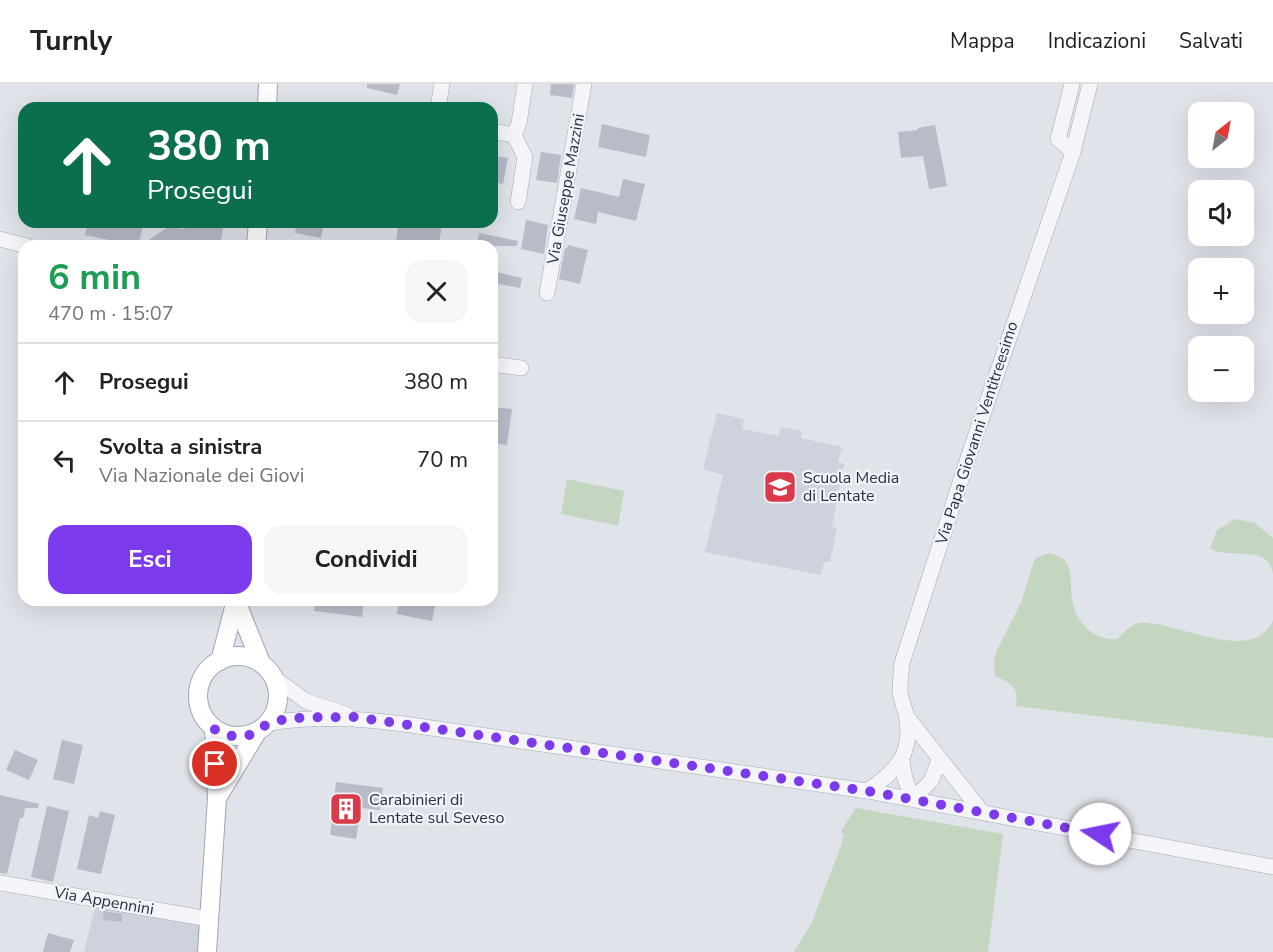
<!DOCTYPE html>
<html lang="it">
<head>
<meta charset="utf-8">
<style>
	:root { --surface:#fff; --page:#f6f6f6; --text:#222; --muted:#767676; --line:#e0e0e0; --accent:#7c3aed }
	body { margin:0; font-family:"Nunito Sans",sans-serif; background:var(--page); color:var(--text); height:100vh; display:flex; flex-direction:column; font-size:22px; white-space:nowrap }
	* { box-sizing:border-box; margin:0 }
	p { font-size:20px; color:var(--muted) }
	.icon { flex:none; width:33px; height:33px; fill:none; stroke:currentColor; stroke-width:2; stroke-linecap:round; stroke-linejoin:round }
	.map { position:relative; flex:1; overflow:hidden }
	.side { position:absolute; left:18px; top:156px; width:480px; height:366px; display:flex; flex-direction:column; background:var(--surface); border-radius:18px; box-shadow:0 6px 24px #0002 }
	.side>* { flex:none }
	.top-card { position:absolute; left:18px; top:18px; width:480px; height:126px; border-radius:18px; box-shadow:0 6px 24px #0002; background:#0b6e4f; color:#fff; overflow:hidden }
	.needle { width:39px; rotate:31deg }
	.fabs { position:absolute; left:1188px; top:18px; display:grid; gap:12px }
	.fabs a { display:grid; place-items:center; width:66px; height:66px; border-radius:12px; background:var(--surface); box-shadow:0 6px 24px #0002; font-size:30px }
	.pin { position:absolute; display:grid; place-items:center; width:51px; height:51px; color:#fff; margin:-26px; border:3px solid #fff; border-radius:50%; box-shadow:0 2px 6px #0007 }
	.me { position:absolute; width:66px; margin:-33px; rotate:281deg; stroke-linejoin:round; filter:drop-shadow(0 0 4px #0008) }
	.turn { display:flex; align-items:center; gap:21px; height:126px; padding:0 30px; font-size:27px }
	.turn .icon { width:78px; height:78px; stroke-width:2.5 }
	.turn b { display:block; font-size:42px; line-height:51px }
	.round { display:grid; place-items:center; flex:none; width:63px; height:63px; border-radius:18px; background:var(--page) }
	.overview { display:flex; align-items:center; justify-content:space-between; height:102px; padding:0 30px }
	h1 { font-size:36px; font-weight:700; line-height:45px; color:#1e9e55 }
	.cta { display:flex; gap:12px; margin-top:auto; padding:12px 30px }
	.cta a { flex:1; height:69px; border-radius:18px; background:var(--accent); color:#fff; font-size:24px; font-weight:700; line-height:69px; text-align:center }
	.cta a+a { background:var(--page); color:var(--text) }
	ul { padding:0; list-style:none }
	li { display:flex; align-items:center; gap:18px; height:78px; padding:0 30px; border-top:2px solid var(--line) }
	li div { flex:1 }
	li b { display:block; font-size:22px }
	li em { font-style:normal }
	header { display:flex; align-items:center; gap:36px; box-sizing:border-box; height:84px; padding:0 30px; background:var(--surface); border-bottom:2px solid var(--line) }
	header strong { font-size:28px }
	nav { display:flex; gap:33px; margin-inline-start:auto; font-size:21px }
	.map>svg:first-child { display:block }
	.built { fill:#ced2dc }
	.green { fill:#c4d5c0 }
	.building { fill:#b7bcc8 }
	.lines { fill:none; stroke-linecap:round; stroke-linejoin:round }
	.minor-casing { stroke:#a5aab5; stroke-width:16 }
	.major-casing { stroke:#9ea7b7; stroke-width:20 }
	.minor { stroke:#f3f5f8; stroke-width:15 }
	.major { stroke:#fff; stroke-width:18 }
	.route { stroke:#7c3aed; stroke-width:10; stroke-dasharray:0 18 }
	.labels { text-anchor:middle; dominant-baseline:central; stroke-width:4.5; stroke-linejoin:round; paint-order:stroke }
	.street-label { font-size:16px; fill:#273043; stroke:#f0f3f7 }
	.poi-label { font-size:16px; fill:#273043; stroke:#f0f3f7; text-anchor:start }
</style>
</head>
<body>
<header>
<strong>Turnly</strong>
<nav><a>Mappa</a><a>Indicazioni</a><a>Salvati</a></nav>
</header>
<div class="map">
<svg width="1273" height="868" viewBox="0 0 1273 868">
	<rect width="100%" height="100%" fill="#e0e3ea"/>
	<g class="built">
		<polygon points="717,329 744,335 742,345 778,352 781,343 802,347 801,354 842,363 838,378 844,380 832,443 837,444 830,478 824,478 821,491 705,468 723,391 703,385"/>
		<polygon points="96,819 206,837 204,868 84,868"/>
	</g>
	<g class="green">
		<polygon points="567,395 624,407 618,442 561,430"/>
		<path d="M1235 435 1255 439 1273 454V490C1269 458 1227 477 1210 464L1217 446Z"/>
		<path d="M1050 469C1056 471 1062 472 1066 478 1073 489 1070 503 1072 515 1075 538 1094 557 1117 555 1124 549 1131 540 1140 539 1175 536 1253 583 1273 536V654L1016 622C1019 602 1011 599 995 592L994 577 997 566 1021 519 1035 474Z"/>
		<polygon points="856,724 1003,750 988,868 794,868 812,838 842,759 844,752 841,747"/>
	</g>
	<g class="building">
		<polygon points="367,0 400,0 397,11 367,4"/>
		<polygon points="551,0 574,0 572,14 550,11"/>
		<polygon points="602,40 650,51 646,73 598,63"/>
		<polygon points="935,41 947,102 929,105 923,72 901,74 898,48 918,46 917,44"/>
		<polygon points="541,68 561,71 557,99 536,96"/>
		<polygon points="495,72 508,74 503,100 492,98"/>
		<polygon points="623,95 645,100 636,137 598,128 596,140 574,135 581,104 619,113"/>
		<polygon points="526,136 548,141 544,170 521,165"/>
		<polygon points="88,138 144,138 138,162 85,151"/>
		<polygon points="186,138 224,138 220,162 140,162 168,143 185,145"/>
		<polygon points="297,138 324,138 321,154 295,149"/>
		<polygon points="399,138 442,138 439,162 395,162"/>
		<polygon points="479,149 518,157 517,162 476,162"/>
		<polygon points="568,161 588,166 580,200 559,195 565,164 567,164"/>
		<polygon points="496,188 522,194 520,204 494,199"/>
		<polygon points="492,323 512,325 507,361 492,359"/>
		<polygon points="316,516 364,516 362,533 314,527"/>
		<polygon points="399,516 436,516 432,537 397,530"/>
		<polygon points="62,656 83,661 74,700 53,695"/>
		<polygon points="15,666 38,676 29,696 6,686"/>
		<polygon points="336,698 383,704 380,726 361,724 356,755 330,751"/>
		<polygon points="0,711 39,720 38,724 25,724 23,734 20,734 7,790 0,789"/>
		<polygon points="47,722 69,727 53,798 31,793"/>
		<polygon points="100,727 115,731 101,790 77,785 89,731 98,734"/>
		<polygon points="104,827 122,830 122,838 103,836"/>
		<polygon points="48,849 74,856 70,868 43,868"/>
	</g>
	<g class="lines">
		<g class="minor-casing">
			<g id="minor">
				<polyline points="1072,0 1058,55 1073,68"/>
				<polyline points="438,24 442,0"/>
				<polyline points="492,47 514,51"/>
				<polyline points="514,51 525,73 518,118"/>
				<polyline points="514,51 519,39 525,0"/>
				<polyline points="0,155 27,162"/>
				<polyline points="547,209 584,0"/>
				<polyline points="492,280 521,284"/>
				<polyline points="274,594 306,617 346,630"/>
				<polyline points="907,633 982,728"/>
				<path d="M268 639C317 632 355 634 404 640L867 707 1273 783"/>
				<polyline points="902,677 905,695 913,715"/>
				<path d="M867 707C897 687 914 669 906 630 904 623 901 615 900 608 900 598 901 589 902 579L969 371 1073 68 1090 0"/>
				<polyline points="913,715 931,697 939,676"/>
				<polyline points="0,799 209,835"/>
			</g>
		</g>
		<g class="major-casing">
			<g id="major">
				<polyline points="267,24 268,0"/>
				<polyline points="256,162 258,138"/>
				<polyline points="236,517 261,579"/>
				<circle cx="238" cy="612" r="40"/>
				<polyline points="220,577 236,516"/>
				<polyline points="217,714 257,648"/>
				<polyline points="207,868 217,714 214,645"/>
			</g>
		</g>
		<use href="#minor" class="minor"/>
		<use href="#major" class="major"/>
	</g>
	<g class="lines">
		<path class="route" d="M215 680 214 645C223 649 231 653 241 653 254 652 260 643 270 639 293 631 329 634 354 633L867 707 1100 750"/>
	</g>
	<defs>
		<g id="school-square" transform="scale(1.725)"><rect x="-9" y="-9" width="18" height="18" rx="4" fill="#d93b4a" stroke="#f0f3f7"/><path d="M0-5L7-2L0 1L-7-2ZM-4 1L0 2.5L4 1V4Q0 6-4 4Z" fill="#fff"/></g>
		<g id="building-square" transform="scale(1.725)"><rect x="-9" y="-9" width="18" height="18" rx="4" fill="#d93b4a" stroke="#f0f3f7"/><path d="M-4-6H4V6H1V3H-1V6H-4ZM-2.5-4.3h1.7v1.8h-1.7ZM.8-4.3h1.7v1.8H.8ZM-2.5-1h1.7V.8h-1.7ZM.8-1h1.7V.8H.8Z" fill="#fff"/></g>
	</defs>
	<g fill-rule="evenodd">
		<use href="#school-square" x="780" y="403"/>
		<use href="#building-square" x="346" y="725"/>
	</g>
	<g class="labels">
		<g class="street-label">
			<text transform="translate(566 105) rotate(-80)">Via Giuseppe Mazzini</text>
			<text transform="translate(977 349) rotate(-72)">Via Papa Giovanni Ventitreesimo</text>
			<text transform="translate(104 817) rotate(10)">Via Appennini</text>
		</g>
		<g class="poi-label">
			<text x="803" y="394">Scuola Media<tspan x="803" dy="18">di Lentate</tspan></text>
			<text x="369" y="716">Carabinieri di<tspan x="369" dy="18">Lentate sul Seveso</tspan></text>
		</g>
	</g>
</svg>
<div class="fabs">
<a><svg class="needle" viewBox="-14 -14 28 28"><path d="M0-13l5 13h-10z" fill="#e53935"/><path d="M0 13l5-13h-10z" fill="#767676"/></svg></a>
<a><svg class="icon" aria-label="sound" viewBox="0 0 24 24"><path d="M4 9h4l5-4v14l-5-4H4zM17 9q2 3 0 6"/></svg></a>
<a>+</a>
<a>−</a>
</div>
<div class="pin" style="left:215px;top:680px;background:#d93025"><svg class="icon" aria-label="arrive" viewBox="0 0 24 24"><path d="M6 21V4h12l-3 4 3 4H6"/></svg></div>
<svg class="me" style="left:1100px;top:750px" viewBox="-20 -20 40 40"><circle r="19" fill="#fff"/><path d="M0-13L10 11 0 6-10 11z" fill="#7c3aed"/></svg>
<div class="top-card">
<div class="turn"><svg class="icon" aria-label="ahead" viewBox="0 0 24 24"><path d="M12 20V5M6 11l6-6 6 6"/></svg><div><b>380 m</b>Prosegui</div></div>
</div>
<section class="side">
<div class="overview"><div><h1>6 min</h1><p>470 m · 15:07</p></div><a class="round"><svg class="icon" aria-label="close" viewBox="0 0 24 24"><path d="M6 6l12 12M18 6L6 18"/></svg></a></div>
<ul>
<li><svg class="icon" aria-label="ahead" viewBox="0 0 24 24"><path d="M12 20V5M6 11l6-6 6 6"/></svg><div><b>Prosegui</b></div><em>380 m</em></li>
<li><svg class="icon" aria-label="left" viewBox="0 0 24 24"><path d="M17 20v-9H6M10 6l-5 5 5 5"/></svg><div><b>Svolta a sinistra</b><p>Via Nazionale dei Giovi</p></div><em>70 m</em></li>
</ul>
<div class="cta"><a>Esci</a><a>Condividi</a></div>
</section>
</div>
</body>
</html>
